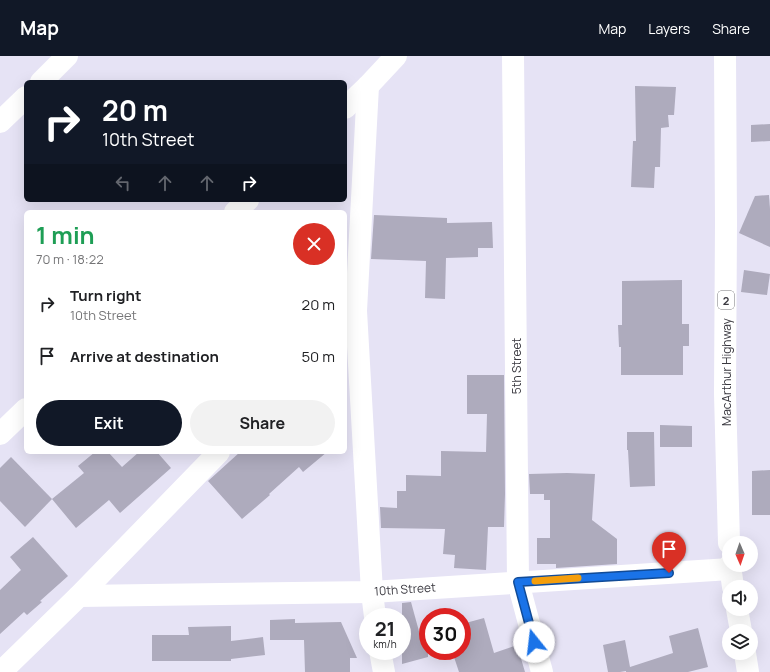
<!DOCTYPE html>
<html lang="en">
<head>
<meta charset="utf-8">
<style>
	:root { --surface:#fff; --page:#f2f2f2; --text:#202124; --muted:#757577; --accent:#111827 }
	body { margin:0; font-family:Manrope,sans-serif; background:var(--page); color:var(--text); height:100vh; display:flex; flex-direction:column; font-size:15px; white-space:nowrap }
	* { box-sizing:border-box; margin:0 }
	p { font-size:13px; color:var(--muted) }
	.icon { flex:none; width:22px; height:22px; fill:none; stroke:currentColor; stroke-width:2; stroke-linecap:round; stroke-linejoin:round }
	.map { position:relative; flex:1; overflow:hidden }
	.sheet { position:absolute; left:24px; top:154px; width:323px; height:244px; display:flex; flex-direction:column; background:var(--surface); border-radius:6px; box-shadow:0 4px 16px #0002 }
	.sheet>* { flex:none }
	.guide { position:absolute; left:24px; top:24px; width:323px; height:122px; border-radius:6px; box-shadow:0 4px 16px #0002; background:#111827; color:#fff; overflow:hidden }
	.needle { width:26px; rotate:178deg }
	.fabs { position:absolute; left:722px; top:480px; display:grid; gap:8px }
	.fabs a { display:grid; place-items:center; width:36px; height:36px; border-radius:50%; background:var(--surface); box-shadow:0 4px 16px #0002; font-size:20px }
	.speed { position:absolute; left:359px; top:552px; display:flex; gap:8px; font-size:20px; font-weight:700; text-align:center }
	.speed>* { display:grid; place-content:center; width:52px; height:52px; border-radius:50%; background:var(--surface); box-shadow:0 4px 16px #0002; line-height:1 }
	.speed small { font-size:10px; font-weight:400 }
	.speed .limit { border:6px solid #d22; background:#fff; color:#111 }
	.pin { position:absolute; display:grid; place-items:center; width:34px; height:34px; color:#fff; margin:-41px -17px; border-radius:50% 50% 50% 0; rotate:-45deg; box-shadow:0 0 4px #0007 }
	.pin .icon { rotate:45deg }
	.me { position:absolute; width:44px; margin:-22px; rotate:344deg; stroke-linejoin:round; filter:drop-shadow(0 0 3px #0008) }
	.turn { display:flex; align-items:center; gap:14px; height:84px; padding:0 12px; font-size:18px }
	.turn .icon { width:52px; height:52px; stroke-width:2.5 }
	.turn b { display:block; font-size:28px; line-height:34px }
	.lanes { display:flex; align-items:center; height:38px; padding:0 12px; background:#0003; justify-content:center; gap:20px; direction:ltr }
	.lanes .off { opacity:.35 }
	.round { display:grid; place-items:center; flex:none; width:42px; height:42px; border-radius:21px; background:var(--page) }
	.overview { display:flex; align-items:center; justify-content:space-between; height:68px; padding:0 12px }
	h1 { font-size:24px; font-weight:700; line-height:30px; color:#1e9e55 }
	.action { display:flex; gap:8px; margin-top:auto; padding:8px 12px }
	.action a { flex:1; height:46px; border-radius:24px; background:var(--accent); color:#fff; font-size:16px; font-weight:700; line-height:46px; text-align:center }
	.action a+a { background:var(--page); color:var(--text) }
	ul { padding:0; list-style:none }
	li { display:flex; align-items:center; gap:12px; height:52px; padding:0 12px }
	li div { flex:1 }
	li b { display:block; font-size:15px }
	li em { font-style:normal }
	header { display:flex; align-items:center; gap:24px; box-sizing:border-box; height:56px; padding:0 20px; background:var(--accent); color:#fff }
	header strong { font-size:19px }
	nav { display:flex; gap:22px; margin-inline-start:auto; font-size:14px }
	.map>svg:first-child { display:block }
	.building { fill:#aeabbd }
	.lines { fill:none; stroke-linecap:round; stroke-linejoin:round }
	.minor { stroke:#fff; stroke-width:22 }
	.major { stroke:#fff; stroke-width:22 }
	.highway { stroke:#fff; stroke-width:22 }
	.route-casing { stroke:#114b97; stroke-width:10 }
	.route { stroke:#1a73e8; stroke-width:7 }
	.slow { stroke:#f59e0b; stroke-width:7 }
	.labels { text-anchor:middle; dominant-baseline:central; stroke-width:3; stroke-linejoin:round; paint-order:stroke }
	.shield { fill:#fff; stroke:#757479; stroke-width:1 }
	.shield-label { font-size:11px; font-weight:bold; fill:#3a3940 }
	.street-label { font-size:12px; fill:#3a3940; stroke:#fff }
</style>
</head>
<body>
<header>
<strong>Map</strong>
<nav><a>Map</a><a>Layers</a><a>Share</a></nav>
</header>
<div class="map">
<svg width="770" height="616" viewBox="0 0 770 616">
	<rect width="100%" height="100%" fill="#e6e3f5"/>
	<g class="building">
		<polygon points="635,30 676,31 674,59 668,59 669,71 661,72 660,111 655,111 654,132 631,131 633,85 636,85"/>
		<polygon points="770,68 770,85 751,86 751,69"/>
		<polygon points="769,139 770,153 770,191 739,177 755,140"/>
		<polygon points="374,159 447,162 447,167 492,166 493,192 478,192 478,201 446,202 445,243 425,242 426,205 371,203"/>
		<polygon points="744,214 770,218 767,239 741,236"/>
		<polygon points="682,224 682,268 689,268 689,290 683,290 683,319 621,319 621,291 619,291 618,269 622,269 622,225"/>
		<polygon points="467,319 504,319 505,438 504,471 488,471 486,514 454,512 455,499 443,498 445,473 381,472 380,451 397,452 397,435 406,435 406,419 441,420 441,395 486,396 487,358 467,358"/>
		<polygon points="660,369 692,370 692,391 660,391"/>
		<polygon points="627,376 654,376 655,430 630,431 628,394 627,394"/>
		<polygon points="95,396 108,396 122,411 139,396 157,396 171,412 120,457 109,444 76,472 52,443 84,417 78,410"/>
		<polygon points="240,396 327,396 303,416 299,411 269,438 270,439 242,463 208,425"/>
		<polygon points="11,401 52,443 25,471 0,445 0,412"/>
		<polygon points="770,414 770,459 752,459 752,415"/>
		<polygon points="567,417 595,418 592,464 617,483 617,508 556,512 556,508 537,508 537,482 550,482 550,444 544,444 544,438 530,438 529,418"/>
		<polygon points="33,481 68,520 40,545 42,546 27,559 24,556 0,578 0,534 21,514 10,501"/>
		<polygon points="411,546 420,579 428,576 428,601 402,608 402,547"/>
		<polygon points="484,562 494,597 517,589 525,616 459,616 452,595 462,595 462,568"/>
		<polygon points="295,563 295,567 341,566 357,602 350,602 350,616 305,616 304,584 270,584 270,564"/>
		<polygon points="231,570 231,585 263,581 265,599 231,603 231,605 152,605 152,579 189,579 188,571"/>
		<polygon points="698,572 708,611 688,616 626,616 626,615 620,616 608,616 603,589 625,584 630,611 673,597 669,580"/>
	</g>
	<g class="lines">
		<g class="minor">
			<polyline points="513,0 518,526 542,616"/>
			<polyline points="368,30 356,255 372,536 375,561"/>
			<polyline points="345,52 368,30 396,0"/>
			<polyline points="235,156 248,144"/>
			<polyline points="0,378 26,353"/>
			<polyline points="79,540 372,536 730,513"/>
			<polyline points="380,595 384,616"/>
			<polyline points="1,616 79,540 219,396"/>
		</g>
		<g class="major">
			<polyline points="41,26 67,0"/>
			<polyline points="0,66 26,41"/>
		</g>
		<g class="highway">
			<polyline points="725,0 726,167 725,338 729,487"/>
			<polyline points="730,509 733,531"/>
			<polyline points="737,553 741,575"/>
			<polyline points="745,597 748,616"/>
		</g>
	</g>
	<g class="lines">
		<g class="route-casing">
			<polyline id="route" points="534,586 518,526 669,517"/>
		</g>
		<use href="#route" class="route"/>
		<polyline class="slow" points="535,525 578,522"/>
	</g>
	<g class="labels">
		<rect class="shield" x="718" y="235" width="16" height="18" rx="3"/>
		<g class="shield-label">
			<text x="726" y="244">2</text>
		</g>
		<g class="street-label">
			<text transform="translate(516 310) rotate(-90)">5th Street</text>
			<text transform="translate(726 316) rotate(-90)">MacArthur Highway</text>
			<text transform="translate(405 533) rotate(-4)">10th Street</text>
		</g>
	</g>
</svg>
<div class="fabs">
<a><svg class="needle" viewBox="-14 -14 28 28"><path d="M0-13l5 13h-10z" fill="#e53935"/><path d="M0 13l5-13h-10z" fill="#757577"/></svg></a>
<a><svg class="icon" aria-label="sound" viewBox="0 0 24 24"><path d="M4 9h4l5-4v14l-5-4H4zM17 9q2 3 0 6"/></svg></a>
<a><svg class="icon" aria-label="layers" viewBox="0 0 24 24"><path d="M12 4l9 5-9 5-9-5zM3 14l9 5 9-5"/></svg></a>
</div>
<div class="speed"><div>21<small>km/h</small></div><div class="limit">30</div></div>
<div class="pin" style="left:669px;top:517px;background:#d93025"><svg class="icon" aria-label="arrive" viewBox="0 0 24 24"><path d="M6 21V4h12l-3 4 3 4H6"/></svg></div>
<svg class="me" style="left:534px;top:586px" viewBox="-20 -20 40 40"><circle r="19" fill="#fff"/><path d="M0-13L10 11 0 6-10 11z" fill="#1a73e8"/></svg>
<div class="guide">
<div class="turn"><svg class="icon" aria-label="right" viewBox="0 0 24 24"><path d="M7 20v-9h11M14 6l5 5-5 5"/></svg><div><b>20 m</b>10th Street</div></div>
<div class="lanes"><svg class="icon off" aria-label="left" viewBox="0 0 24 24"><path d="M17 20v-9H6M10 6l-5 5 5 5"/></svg><svg class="icon off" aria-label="ahead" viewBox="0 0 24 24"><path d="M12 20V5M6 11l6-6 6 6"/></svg><svg class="icon off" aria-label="ahead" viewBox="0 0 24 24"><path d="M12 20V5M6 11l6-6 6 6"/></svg><svg class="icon" aria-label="right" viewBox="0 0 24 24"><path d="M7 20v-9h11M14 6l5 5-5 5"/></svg></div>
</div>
<section class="sheet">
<div class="overview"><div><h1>1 min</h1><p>70 m · 18:22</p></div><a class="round" style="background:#d93025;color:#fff"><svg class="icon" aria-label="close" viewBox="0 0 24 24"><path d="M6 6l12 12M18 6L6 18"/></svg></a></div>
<ul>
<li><svg class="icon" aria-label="right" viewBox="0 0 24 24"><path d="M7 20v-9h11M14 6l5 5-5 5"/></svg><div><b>Turn right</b><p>10th Street</p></div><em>20 m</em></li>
<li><svg class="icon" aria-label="arrive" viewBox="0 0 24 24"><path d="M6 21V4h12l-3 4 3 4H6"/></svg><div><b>Arrive at destination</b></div><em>50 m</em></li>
</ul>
<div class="action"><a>Exit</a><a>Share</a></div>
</section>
</div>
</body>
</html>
